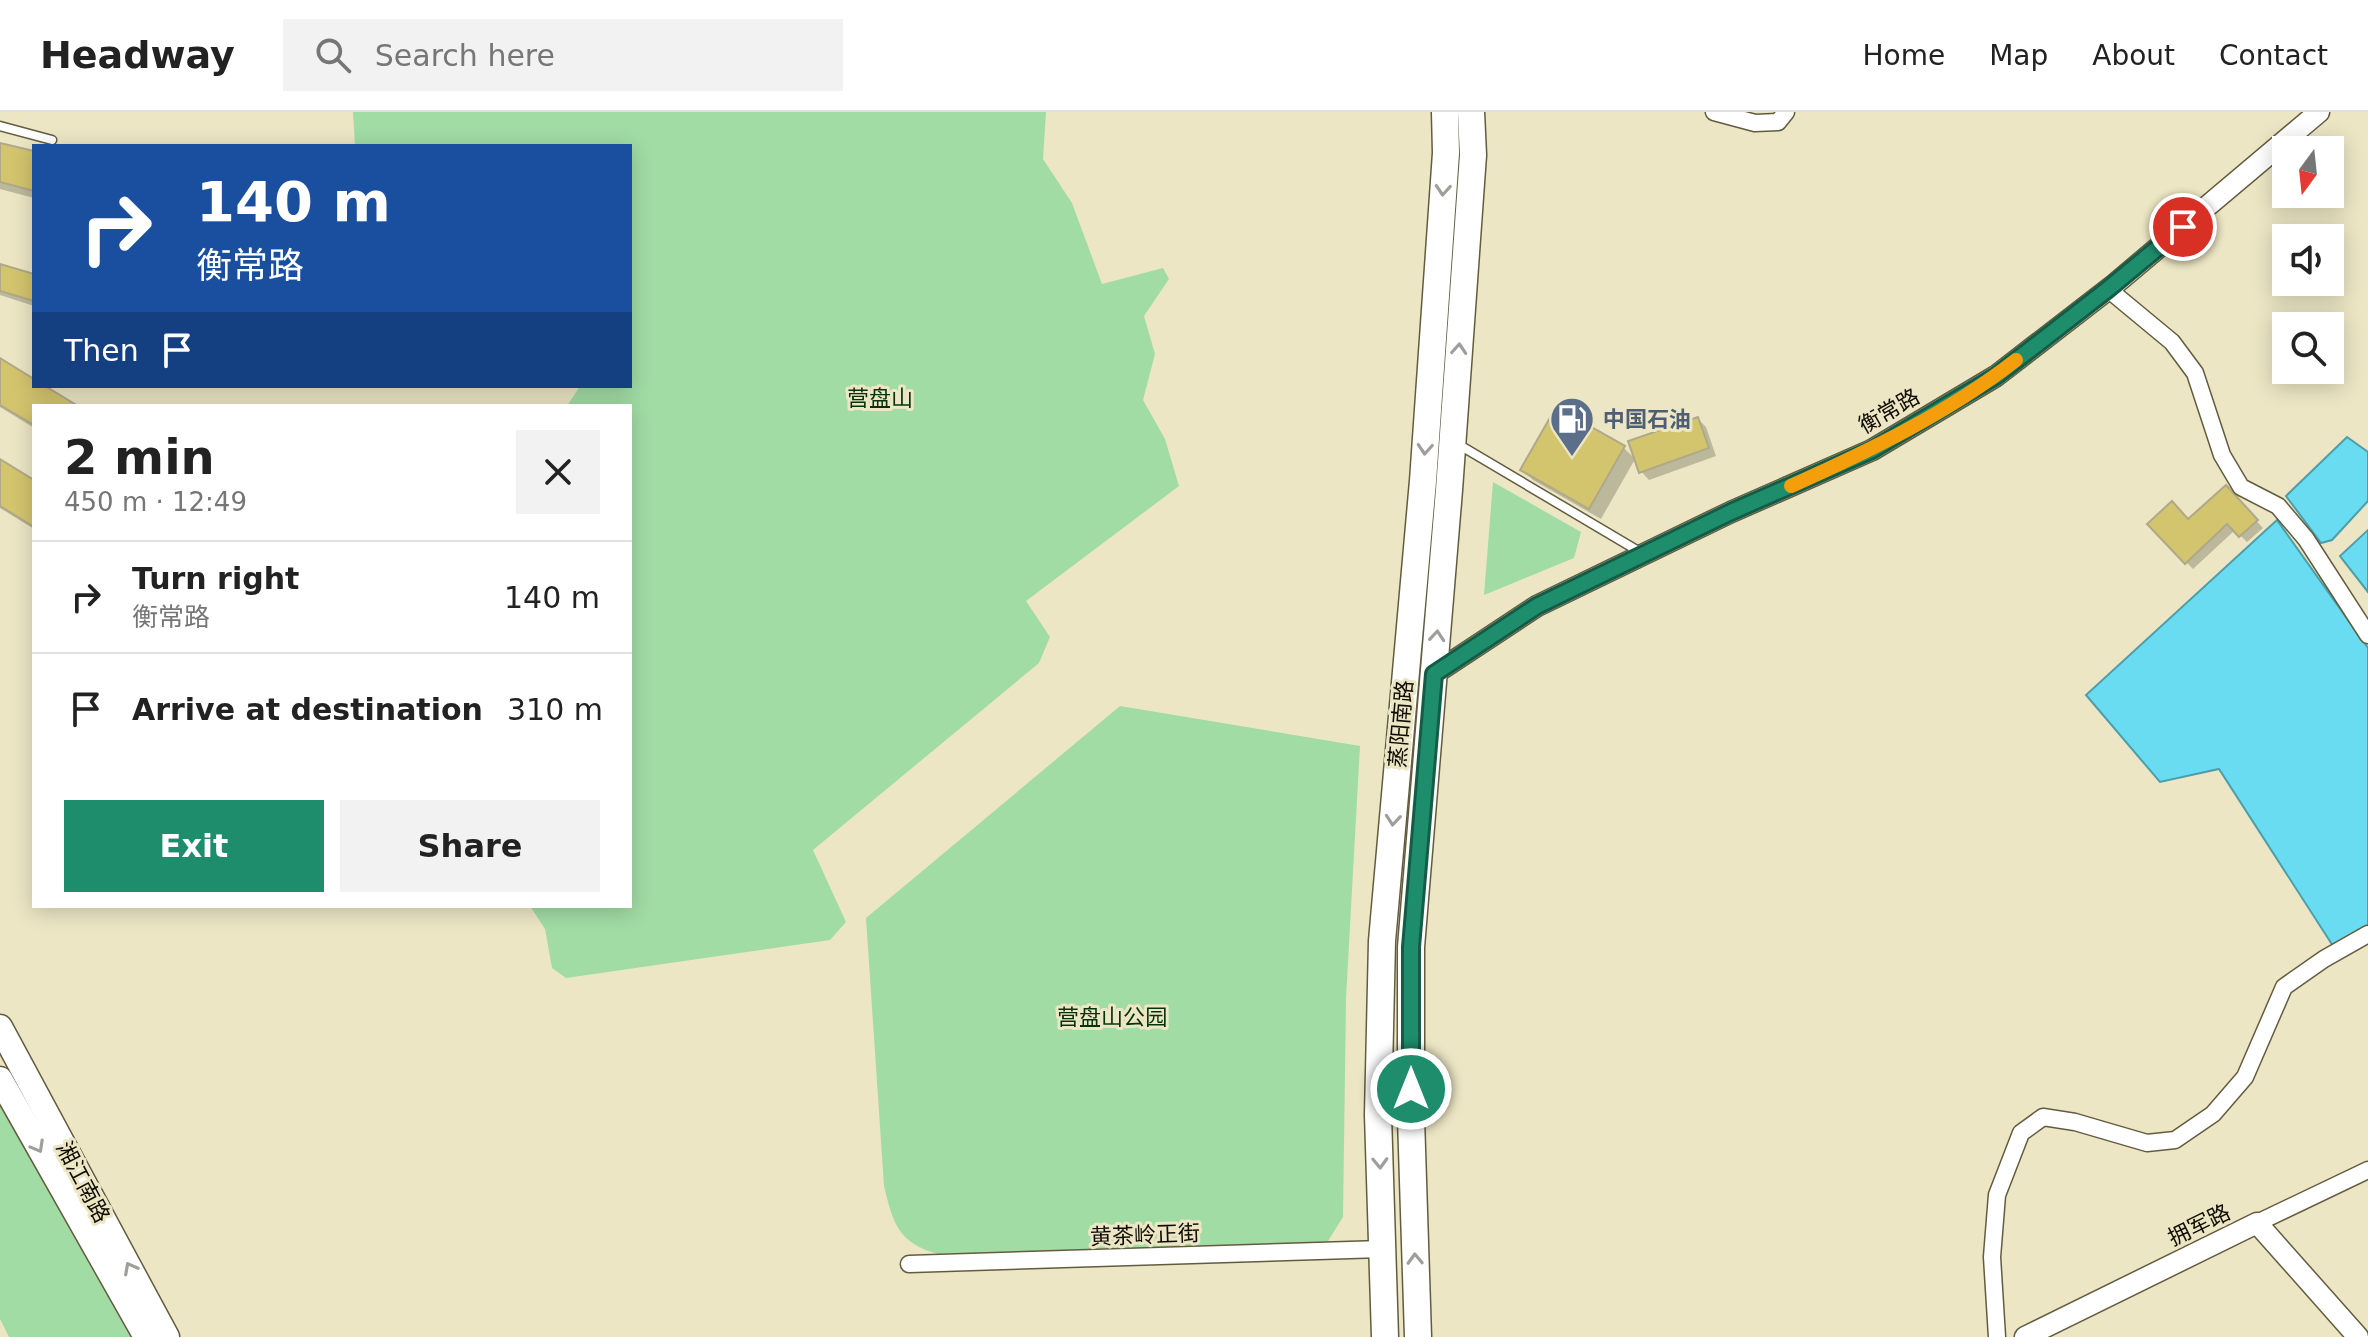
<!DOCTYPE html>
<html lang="en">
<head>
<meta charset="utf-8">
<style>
	:root { --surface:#fff; --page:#f2f2f2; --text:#222; --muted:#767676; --line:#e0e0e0; --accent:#1e8d6c }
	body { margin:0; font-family:"DejaVu Sans","Noto Sans SC",sans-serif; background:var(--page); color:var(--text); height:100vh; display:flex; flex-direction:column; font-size:30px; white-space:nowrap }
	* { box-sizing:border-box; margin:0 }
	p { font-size:26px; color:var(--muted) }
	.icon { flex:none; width:44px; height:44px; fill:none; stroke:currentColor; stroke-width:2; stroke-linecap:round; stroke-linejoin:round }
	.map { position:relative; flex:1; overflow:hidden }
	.side { position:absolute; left:32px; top:292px; width:600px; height:504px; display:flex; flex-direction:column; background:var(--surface); border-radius:0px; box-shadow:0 4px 20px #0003 }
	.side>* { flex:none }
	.guide { position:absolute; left:32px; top:32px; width:600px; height:244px; border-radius:0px; box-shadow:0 4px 20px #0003; background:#1a4fa0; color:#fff; overflow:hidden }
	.needle { width:52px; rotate:195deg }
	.fabs { position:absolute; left:2272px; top:24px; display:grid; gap:16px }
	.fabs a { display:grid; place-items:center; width:72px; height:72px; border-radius:0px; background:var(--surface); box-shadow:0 4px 20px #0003; font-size:40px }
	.pin { position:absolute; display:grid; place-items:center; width:68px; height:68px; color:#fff; margin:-34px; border:4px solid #fff; border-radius:50%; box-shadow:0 2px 8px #0007 }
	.me { position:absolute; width:88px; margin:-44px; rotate:0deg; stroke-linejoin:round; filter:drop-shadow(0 0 6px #0008) }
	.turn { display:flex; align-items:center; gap:28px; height:168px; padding:0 32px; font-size:36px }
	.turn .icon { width:104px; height:104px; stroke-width:2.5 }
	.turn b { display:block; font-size:56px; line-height:68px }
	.then { display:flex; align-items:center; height:76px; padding:0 32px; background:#0003; gap:16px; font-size:30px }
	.round { display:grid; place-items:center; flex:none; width:84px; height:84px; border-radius:0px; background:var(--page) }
	.summary { display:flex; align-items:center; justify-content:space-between; height:136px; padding:0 32px }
	h1 { font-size:48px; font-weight:700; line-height:60px }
	.action { display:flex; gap:16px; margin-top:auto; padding:16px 32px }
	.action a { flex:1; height:92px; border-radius:0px; background:var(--accent); color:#fff; font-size:32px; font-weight:700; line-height:92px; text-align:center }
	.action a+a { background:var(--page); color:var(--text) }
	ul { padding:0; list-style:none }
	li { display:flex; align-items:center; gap:24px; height:112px; padding:0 32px; border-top:2px solid var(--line) }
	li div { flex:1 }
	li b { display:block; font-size:30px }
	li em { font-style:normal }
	header { display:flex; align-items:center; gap:48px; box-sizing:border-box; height:112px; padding:0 40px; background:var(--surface); border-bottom:2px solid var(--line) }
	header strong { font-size:38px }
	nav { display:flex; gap:44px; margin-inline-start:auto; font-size:28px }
	.search { width:560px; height:72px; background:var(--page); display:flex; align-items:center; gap:20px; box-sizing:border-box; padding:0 28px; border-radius:0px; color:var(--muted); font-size:30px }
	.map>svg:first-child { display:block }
	.green { fill:#a1dca4 }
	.water { fill:#69dcf2; stroke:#4e9eaa; stroke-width:2 }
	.shadow { fill:#0003 }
	.building { fill:#d3c46e; stroke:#afa989; stroke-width:2 }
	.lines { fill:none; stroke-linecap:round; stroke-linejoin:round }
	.service-casing { stroke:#625c3f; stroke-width:11 }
	.minor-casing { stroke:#625c3f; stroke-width:19 }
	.tertiary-casing { stroke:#625c3f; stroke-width:23 }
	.secondary-casing { stroke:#625c3f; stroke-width:27 }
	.primary-casing { stroke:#625c3f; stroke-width:29 }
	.service { stroke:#fff; stroke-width:8 }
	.minor { stroke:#fff; stroke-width:16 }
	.tertiary { stroke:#fff; stroke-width:20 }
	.secondary { stroke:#fff; stroke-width:24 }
	.primary { stroke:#fff; stroke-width:26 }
	.oneway { stroke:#9f9e9a }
	.route-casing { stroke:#145c46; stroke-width:20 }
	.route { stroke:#1e8d6c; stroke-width:14 }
	.slow { stroke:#f59e0b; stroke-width:14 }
	.labels { text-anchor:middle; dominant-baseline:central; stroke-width:6; stroke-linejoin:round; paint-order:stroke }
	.park-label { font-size:22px; fill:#02330c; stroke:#ece6c4 }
	.street-label { font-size:22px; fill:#0f0d03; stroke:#ece6c4 }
	.service-label { font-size:22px; font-weight:bold; fill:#4e5e75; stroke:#ece6c4; text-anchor:start }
</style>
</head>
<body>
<header>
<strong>Headway</strong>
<div class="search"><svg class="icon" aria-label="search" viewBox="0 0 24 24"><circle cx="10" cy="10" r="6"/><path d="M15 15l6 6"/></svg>Search here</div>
<nav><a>Home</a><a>Map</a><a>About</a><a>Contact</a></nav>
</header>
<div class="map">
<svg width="2368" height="1225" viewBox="0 0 2368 1225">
	<rect width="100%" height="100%" fill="#ece6c4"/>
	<g class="green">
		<polygon points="353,0 1046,0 1043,47 1072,91 1102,172 1163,156 1169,167 1144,204 1155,242 1143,288 1165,327 1179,374 1026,489 1050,525 1039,551 813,738 846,810 830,828 566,866 552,856 545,817 530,794 630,794 630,294 567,294 580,274 630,274 630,34 355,34"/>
		<polygon points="1493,370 1581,420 1574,446 1484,483"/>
		<path d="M1120 594 1360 634 1346 886 1343 1105 1328 1129 1317 1134 938 1142C898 1131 893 1111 884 1074L866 806Z"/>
		<polygon points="0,980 137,1225 9,1225 0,1207"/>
	</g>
	<g class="water">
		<polygon points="2347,325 2368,340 2368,389 2332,428 2321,431 2286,384"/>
		<polygon points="2277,408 2368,536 2368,814 2333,834 2219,657 2160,670 2086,583"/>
		<polygon points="2368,418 2368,480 2340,444"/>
	</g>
	<g class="shadow">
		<polygon points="0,33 34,41 34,86 0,77"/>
		<polygon points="0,154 34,164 34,194 0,183"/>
		<polygon points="0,248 34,269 34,274 42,274 74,294 34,294 34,316 0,295"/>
		<polygon points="1556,297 1624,336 1635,347 1601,407 1533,368 1522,357"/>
		<polygon points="1698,307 1706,315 1716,344 1649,368 1641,359"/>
		<polygon points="0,349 34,370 34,417 0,396"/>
		<polygon points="2225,376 2263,416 2247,430 2235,418 2193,457 2150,412 2188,409"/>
	</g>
	<g class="building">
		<polygon points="0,31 34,39 34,79 0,70"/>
		<polygon points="0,152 34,162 34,189 0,179"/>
		<polygon points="0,246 34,267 34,274 45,274 78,294 34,294 34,313 0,293"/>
		<polygon points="1556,295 1625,334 1589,397 1520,358"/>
		<polygon points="1698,305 1709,336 1639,361 1628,329"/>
		<polygon points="0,347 34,368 34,415 0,394"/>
		<polygon points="2226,373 2258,408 2239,425 2227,412 2185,452 2147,412 2172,389 2188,407"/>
	</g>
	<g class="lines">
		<g class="service-casing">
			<g id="service">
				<polyline points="0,14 52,28"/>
				<polyline points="1456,331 1640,440"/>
			</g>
		</g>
		<g class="minor-casing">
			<g id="minor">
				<polyline points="1714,0 1755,11 1778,10 1786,0"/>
				<polyline points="2108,177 2172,230 2195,261 2222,343 2241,375 2278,394 2306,427 2368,523"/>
				<polyline points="2257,1111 2368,1058"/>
				<polyline points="909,1152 1382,1137"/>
				<polyline points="1997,1225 1992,1145 1997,1083 2021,1021 2043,1005 2075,1010 2147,1031 2175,1028 2213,1002 2245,965 2284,875 2324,847 2368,822"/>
			</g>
		</g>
		<g class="tertiary-casing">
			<g id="tertiary">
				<polyline points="1434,562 1537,494 1731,400 1872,338 1996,264 2115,172 2319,0"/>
				<polyline points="2025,1225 2257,1111 2358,1225"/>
			</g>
		</g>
		<g class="secondary-casing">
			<g id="secondary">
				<polyline points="0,915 167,1225"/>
				<polyline points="0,967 146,1225"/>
			</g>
		</g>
		<g class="primary-casing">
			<g id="primary">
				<polyline points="1385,1225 1378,1003 1382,829 1423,369 1446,41 1445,0"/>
				<polyline points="1418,1225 1411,1006 1411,835 1449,378 1473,43 1471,0"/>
			</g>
		</g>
		<use href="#service" class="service"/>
		<use href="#minor" class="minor"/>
		<use href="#tertiary" class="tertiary"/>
		<use href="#secondary" class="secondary"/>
		<use href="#primary" class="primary"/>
	</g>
	<defs><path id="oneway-chevron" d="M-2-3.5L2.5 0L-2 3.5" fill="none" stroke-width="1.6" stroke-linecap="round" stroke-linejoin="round" transform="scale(2)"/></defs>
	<g class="oneway">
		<use href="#oneway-chevron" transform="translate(1443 78) rotate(94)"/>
		<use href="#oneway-chevron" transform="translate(1459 237) rotate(-86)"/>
		<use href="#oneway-chevron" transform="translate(1425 337) rotate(94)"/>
		<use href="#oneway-chevron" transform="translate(1437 524) rotate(-85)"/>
		<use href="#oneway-chevron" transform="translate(1393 708) rotate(95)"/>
		<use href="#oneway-chevron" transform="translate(38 1035) rotate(61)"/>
		<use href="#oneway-chevron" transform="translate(1380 1051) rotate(88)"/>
		<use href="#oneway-chevron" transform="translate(1415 1147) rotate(-92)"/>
		<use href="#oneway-chevron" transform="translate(130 1156) rotate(-118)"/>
	</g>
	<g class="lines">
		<g class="route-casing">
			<polyline id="route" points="1411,977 1411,835 1434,562 1537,494 1731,400 1872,338 1996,264 2108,177 2183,115"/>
		</g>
		<use href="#route" class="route"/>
		<path class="slow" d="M1791 374C1869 339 1948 301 2016 248"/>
	</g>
	<defs>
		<g id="fuel-pin" transform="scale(2.3)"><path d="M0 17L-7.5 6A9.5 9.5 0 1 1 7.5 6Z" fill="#5c6f8a" stroke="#ece6c4"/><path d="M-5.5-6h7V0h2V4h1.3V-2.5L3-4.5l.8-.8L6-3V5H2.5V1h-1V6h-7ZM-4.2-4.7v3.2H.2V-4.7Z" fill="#fff"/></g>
	</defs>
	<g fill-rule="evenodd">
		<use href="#fuel-pin" x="1572" y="307"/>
	</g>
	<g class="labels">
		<g class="park-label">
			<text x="880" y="286">营盘山</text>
			<text x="1112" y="905">营盘山公园</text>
		</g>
		<g class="street-label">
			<text transform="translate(1889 299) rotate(-30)">衡常路</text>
			<text transform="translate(1401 612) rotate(-85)">蒸阳南路</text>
			<text transform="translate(83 1070) rotate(62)">湘江南路</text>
			<text transform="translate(2199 1113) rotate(-26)">拥军路</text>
			<text transform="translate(1145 1123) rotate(-2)">黄茶岭正街</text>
		</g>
		<g class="service-label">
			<text x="1603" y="307">中国石油</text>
		</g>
	</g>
</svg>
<div class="fabs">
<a><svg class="needle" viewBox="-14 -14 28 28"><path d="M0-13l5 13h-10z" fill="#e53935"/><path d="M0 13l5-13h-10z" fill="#767676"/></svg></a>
<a><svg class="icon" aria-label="sound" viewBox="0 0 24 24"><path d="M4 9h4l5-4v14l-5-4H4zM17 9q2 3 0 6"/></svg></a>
<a><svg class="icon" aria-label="search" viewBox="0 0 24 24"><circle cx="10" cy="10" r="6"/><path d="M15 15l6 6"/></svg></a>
</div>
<div class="pin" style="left:2183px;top:115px;background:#d93025"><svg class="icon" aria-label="arrive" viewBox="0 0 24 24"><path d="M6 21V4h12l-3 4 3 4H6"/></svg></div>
<svg class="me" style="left:1411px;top:977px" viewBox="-20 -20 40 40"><circle r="17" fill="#1e8d6c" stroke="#fff" stroke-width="3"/><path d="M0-11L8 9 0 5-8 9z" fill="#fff"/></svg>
<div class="guide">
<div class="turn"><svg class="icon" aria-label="right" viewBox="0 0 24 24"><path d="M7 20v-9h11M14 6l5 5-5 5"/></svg><div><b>140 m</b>衡常路</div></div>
<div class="then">Then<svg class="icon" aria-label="arrive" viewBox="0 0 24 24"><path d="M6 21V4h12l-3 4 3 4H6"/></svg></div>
</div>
<section class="side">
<div class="summary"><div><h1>2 min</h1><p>450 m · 12:49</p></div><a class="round"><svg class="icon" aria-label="close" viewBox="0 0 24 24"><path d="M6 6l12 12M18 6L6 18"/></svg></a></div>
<ul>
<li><svg class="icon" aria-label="right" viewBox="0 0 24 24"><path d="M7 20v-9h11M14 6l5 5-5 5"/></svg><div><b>Turn right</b><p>衡常路</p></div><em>140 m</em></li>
<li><svg class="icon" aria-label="arrive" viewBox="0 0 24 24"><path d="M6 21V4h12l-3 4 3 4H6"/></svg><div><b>Arrive at destination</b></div><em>310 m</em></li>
</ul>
<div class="action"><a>Exit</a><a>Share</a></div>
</section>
</div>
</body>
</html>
